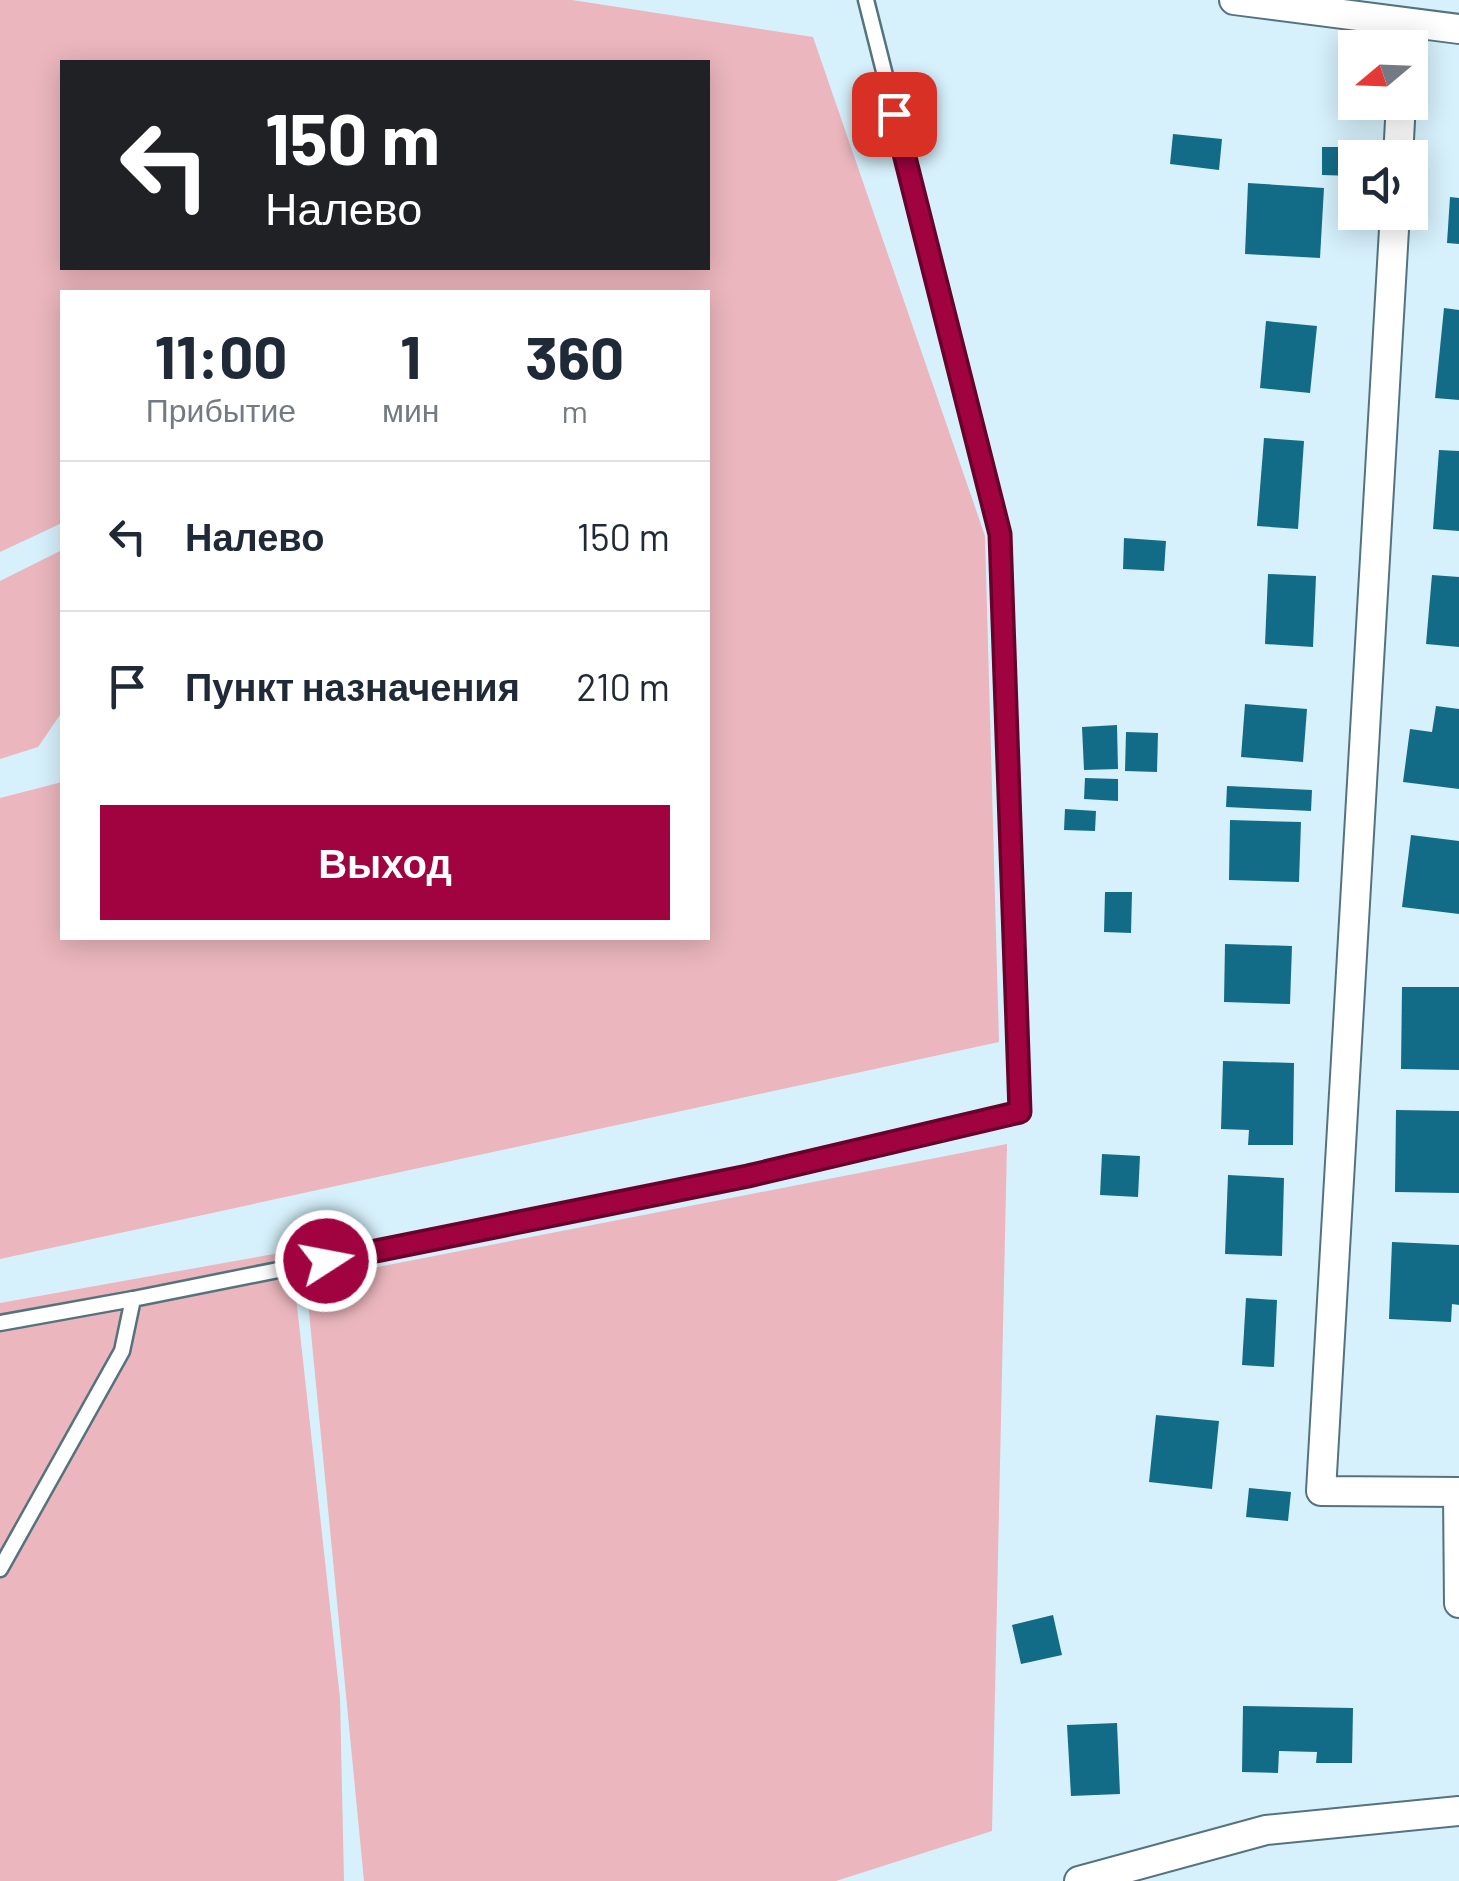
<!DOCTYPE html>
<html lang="ru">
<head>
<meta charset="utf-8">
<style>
	:root { --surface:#fff; --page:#f2f2f3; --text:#1f2937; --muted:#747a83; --line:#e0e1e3; --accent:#a10340 }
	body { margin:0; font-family:Barlow,sans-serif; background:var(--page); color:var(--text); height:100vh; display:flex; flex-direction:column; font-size:38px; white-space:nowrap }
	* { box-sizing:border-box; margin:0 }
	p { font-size:32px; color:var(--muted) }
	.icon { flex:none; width:55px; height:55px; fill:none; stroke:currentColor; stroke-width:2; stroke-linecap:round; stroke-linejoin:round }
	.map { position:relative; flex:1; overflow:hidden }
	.panel { position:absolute; left:60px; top:290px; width:650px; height:650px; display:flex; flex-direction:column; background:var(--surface); border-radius:0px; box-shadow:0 5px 25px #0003 }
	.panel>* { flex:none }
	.top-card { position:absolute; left:60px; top:60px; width:650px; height:210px; border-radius:0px; box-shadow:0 5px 25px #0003; background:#202124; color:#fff; overflow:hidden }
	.needle { width:65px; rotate:251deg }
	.controls { position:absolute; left:1338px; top:30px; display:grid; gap:20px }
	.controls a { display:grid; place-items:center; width:90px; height:90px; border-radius:0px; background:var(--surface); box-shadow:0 5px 25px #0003; font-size:50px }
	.pin { position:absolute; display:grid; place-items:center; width:85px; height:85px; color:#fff; margin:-42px; border-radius:20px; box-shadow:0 5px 15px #0006 }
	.me { position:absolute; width:110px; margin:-55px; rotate:79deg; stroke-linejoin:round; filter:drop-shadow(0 0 8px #0008) }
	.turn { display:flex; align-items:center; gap:35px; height:210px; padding:0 40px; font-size:45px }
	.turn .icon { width:130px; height:130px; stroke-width:2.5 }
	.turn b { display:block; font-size:70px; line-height:85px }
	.eta { display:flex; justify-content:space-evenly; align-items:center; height:170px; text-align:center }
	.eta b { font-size:60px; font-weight:700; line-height:70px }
	.cta { display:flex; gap:20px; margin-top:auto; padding:20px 40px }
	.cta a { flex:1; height:115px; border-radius:0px; background:var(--accent); color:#fff; font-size:40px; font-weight:700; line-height:115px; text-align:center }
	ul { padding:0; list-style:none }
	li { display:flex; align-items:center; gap:30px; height:150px; padding:0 40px; border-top:2px solid var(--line) }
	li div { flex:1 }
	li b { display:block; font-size:38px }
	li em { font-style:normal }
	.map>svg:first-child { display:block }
	.green { fill:#ebb6bd; fill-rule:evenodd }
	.building { fill:#136c87 }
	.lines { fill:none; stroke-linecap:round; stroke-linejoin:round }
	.lane-casing { stroke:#54737f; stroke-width:19 }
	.street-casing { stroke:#54737f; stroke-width:32 }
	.lane { stroke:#fff; stroke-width:14 }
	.street { stroke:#fff; stroke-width:28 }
	.route-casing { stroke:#69022a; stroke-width:25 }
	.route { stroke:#a10340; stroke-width:18 }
</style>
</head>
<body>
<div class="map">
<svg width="1459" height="1881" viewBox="0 0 1459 1881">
	<rect width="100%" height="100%" fill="#d6f1fc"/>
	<g class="green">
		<path d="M0 0H572L813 37 985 536 999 1042 0 1259V798L62 782V938H708V292H62V523L0 552ZM708 62V268H62V62Z"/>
		<polygon points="62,550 62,712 38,747 0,759 0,581"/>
		<polygon points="1007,1144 992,1831 836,1881 364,1881 306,1281"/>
		<polygon points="291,1251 340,1698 344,1881 0,1881 0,1303"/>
	</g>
	<g class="building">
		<polygon points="1173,134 1222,139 1219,170 1170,164"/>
		<polygon points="1322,147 1360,147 1355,176 1322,175"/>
		<polygon points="1248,183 1324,188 1320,258 1245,254"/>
		<polygon points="1450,197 1459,198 1459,244 1447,243"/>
		<polygon points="1444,308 1459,310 1459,400 1435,398"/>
		<polygon points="1266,321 1317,326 1310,393 1260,388"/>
		<polygon points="1264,438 1304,441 1298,529 1257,526"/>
		<polygon points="1439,450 1459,451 1459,531 1433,529"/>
		<polygon points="1124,538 1166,541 1164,571 1123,569"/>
		<polygon points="1268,574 1316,576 1313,647 1265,644"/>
		<polygon points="1432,575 1459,577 1459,647 1426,644"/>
		<polygon points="1245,704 1307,709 1303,762 1241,757"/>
		<polygon points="1436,706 1459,709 1459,789 1403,782 1410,729 1432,732"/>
		<polygon points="1117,725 1118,769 1084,770 1082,727"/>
		<polygon points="1126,732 1158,733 1157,772 1125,771"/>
		<polygon points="1085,778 1118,779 1118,801 1084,799"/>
		<polygon points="1227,786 1312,790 1311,811 1226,807"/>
		<polygon points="1065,809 1096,811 1095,831 1064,830"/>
		<polygon points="1230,820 1301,822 1299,882 1229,880"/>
		<polygon points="1411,835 1459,841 1459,914 1402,907"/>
		<polygon points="1105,892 1132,892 1131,933 1104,932"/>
		<polygon points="1225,944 1292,946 1290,1004 1224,1002"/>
		<polygon points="1402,987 1459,987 1459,1070 1401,1069"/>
		<polygon points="1223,1061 1294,1063 1293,1145 1248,1145 1249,1130 1221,1129"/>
		<polygon points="1396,1110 1459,1111 1459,1193 1395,1192"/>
		<polygon points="1102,1154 1140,1156 1138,1197 1100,1195"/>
		<polygon points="1228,1175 1284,1178 1282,1256 1225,1254"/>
		<polygon points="1392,1242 1459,1245 1459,1305 1452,1304 1451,1322 1389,1319"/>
		<polygon points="1246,1298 1277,1300 1274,1367 1242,1365"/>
		<polygon points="1156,1415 1219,1421 1212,1489 1149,1482"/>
		<polygon points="1249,1488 1291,1492 1288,1521 1246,1517"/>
		<polygon points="1053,1615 1062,1655 1021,1664 1012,1625"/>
		<polygon points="1243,1706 1353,1708 1352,1763 1316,1763 1317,1752 1279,1751 1278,1773 1242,1772"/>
		<polygon points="1117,1723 1120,1794 1071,1796 1067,1725"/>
	</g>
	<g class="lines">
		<g class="lane-casing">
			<g id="lane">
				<polyline points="0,1323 133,1299"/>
				<polyline points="0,1569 122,1351 133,1299 748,1176 1020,1113 1001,535 866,0"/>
			</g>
		</g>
		<g class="street-casing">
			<g id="street">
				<polyline points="1234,0 1459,29"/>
				<polyline points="1398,158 1401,102"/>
				<polyline points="1395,212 1321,1491 1459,1492"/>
				<polyline points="1458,1492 1459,1603"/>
				<polyline points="1079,1881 1266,1830 1459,1811"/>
			</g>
		</g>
		<use href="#lane" class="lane"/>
		<use href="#street" class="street"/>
	</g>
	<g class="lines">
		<g class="route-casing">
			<polyline id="route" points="326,1261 748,1176 1020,1112 1000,534 894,114"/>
		</g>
		<use href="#route" class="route"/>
	</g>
</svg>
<div class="controls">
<a><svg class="needle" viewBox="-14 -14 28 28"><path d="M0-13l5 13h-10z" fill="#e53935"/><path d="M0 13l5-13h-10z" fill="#747a83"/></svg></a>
<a><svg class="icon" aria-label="sound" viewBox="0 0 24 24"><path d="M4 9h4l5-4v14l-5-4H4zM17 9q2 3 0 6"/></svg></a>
</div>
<div class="pin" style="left:894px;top:114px;background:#d93025"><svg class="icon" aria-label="arrive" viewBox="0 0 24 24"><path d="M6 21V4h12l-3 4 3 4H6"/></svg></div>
<svg class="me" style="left:326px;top:1261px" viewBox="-20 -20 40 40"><circle r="17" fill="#a10340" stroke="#fff" stroke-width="3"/><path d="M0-11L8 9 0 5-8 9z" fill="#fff"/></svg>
<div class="top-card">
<div class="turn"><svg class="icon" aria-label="left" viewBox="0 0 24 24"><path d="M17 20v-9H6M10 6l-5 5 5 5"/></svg><div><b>150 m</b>Налево</div></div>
</div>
<section class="panel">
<div class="eta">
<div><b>11:00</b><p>Прибытие</p></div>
<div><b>1</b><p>мин</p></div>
<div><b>360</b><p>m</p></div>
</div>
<ul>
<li><svg class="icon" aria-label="left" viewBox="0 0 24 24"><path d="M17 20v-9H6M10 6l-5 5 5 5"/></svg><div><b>Налево</b></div><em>150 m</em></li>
<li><svg class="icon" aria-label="arrive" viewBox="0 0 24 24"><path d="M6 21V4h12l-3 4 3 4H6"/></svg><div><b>Пункт назначения</b></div><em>210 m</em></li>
</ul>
<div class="cta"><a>Выход</a></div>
</section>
</div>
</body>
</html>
